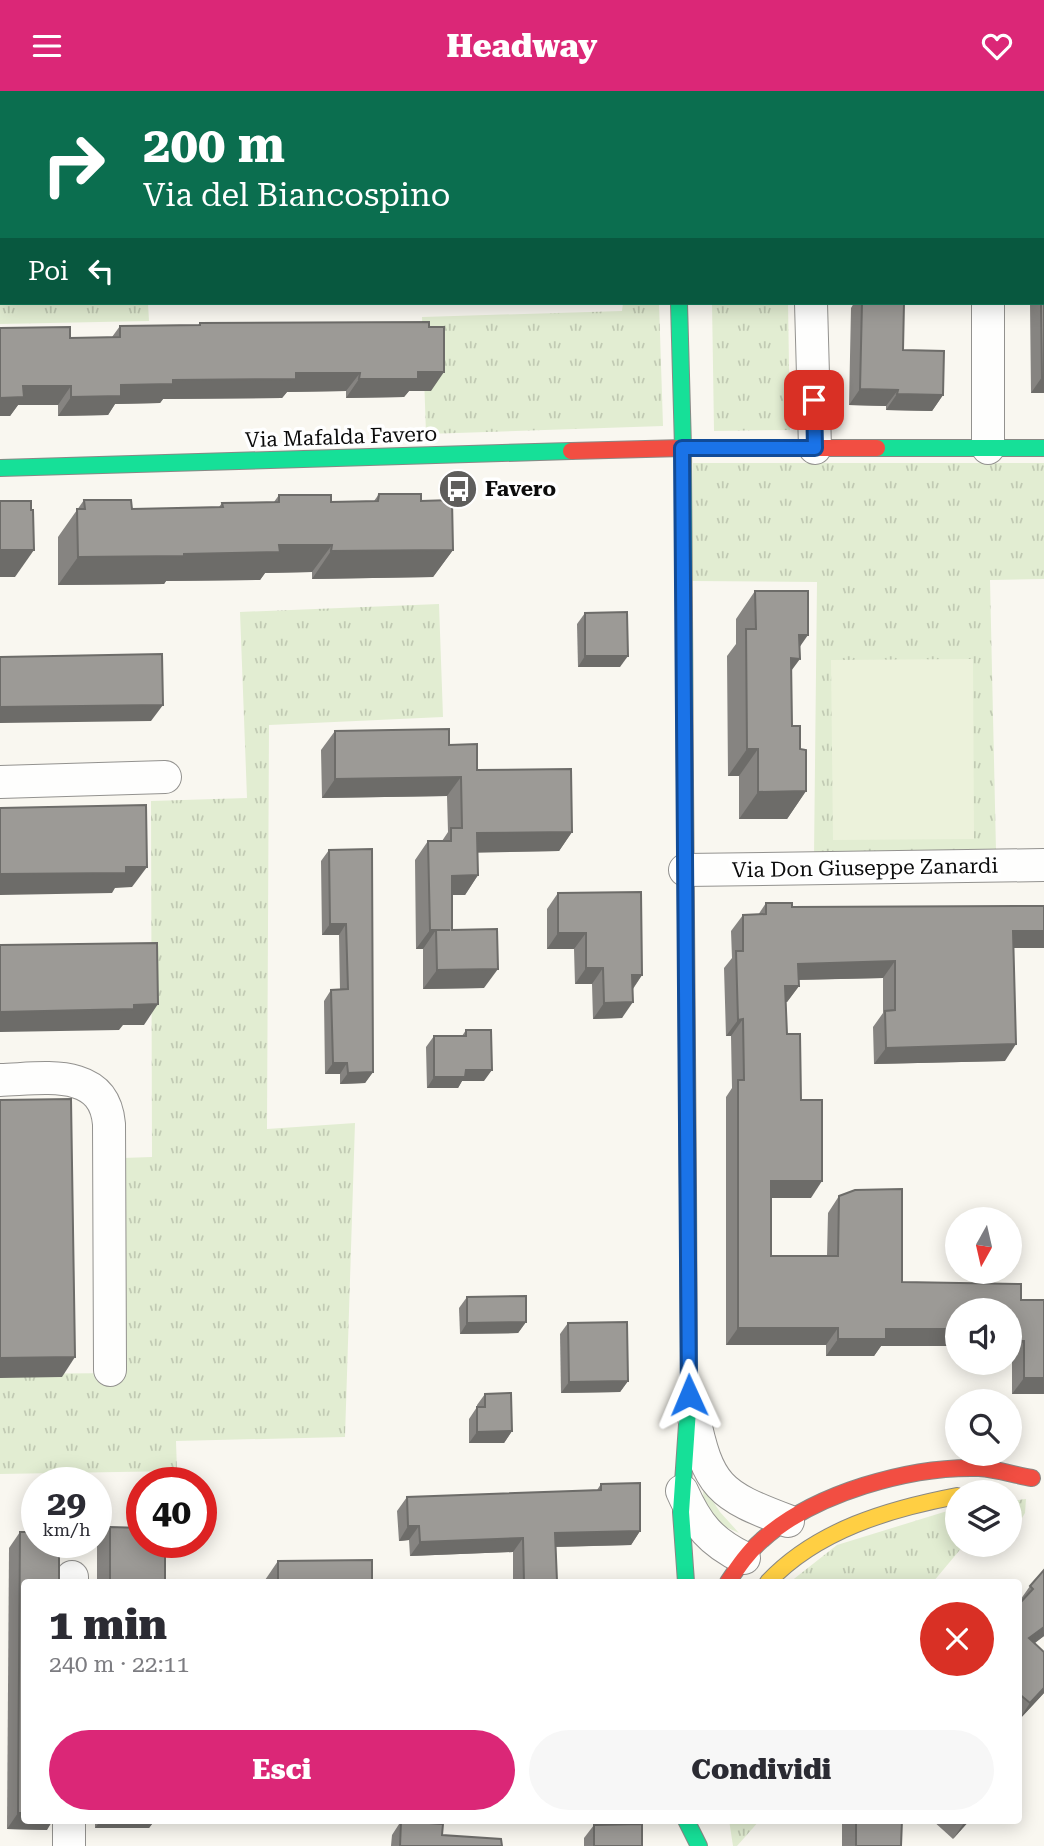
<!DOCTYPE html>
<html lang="it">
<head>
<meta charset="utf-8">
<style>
	:root { --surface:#fff; --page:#f7f7f7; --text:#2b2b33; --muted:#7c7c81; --accent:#db2777 }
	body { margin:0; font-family:"Roboto Serif",serif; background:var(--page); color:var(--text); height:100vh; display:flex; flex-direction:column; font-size:26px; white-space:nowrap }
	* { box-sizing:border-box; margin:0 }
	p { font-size:23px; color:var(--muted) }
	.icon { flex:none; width:38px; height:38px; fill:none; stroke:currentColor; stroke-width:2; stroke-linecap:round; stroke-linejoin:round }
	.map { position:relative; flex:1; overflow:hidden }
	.side { position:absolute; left:21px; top:1488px; width:1001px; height:245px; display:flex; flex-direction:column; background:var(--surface); border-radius:7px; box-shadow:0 4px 18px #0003 }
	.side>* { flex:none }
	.guide { position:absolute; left:0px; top:0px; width:1045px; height:214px; box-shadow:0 4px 18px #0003; background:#0b6e4f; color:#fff; overflow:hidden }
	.needle { width:46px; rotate:188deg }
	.buttons { position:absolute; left:945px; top:1116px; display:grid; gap:14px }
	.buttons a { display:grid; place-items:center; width:77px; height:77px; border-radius:50%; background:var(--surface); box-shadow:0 4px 18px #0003; font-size:35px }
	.speed { position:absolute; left:21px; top:1376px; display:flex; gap:14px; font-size:35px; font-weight:700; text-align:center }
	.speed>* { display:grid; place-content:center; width:91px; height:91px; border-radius:50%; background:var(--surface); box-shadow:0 4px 18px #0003; line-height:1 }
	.speed small { font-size:18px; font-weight:400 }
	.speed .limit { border:10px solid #d22; background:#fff; color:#111 }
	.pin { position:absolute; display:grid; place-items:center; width:60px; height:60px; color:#fff; margin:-30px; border-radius:14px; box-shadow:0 4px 10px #0006 }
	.me { position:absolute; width:77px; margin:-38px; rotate:359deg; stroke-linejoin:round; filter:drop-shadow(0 0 5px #0008) }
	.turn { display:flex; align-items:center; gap:24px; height:147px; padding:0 28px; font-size:32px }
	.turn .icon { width:91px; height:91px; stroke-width:2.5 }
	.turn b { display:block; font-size:49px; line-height:60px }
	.then { display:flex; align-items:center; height:66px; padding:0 28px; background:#0003; gap:14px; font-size:26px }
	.round { display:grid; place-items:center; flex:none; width:74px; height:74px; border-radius:37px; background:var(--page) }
	.head { display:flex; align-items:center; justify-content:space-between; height:119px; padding:0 28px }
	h1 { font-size:42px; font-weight:800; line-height:52px }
	.primary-button { display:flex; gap:14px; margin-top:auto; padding:14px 28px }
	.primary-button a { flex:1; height:80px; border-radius:42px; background:var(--accent); color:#fff; font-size:28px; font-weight:800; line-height:80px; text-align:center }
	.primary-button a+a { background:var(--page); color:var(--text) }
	header { display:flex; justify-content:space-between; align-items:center; height:91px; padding:0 28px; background:var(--accent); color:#fff; font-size:32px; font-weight:800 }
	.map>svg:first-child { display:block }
	.grass { fill:url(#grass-tufts) }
	.pitch { fill:#ecf2db }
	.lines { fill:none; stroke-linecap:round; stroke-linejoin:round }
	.street-casing { stroke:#93928f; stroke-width:34 }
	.fast-casing { stroke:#898885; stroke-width:18 }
	.slow-casing { stroke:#898885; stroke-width:18 }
	.jam-casing { stroke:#898885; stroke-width:18 }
	.street { stroke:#fefefd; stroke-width:32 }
	.fast { stroke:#16e098; stroke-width:16 }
	.slow { stroke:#ffcf43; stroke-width:16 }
	.jam { stroke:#f24e42; stroke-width:16 }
	.wall { fill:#868481 }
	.shaded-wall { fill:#6d6c69 }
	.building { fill:#9c9a96; stroke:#6d6c69; stroke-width:2 }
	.route-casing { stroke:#114b97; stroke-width:18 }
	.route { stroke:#1a73e8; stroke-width:12 }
	.labels { text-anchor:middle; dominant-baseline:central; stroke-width:7; stroke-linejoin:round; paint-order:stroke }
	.street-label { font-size:21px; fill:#0c0c0c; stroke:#fff }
	.poi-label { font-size:21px; font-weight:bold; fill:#0c0c0c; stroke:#fff; text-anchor:start }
</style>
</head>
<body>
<header><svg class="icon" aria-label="menu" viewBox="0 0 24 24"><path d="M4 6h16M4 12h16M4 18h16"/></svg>Headway<svg class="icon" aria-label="heart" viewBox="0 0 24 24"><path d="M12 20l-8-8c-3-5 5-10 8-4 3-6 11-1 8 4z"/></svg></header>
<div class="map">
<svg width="1044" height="1755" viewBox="0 0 1044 1755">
	<defs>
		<pattern id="grass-tufts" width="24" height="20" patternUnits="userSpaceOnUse" patternTransform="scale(1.75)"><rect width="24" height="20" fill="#e2edd2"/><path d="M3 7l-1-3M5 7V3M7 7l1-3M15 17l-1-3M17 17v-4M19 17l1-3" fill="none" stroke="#c1cab3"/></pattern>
	</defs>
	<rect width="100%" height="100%" fill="#f9f7f0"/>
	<g class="grass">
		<polygon points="0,0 1044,0 1044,5 1043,2 2,2 2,212 148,212 149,230 0,233"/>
		<polygon points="623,212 659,212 663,335 426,343 422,226 622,220"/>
		<polygon points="712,212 788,212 790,339 714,340"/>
		<polygon points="693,372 1044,372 1044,488 990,489 996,760 814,765 817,491 692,490"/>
		<polygon points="439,513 443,626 269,634 267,1038 355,1032 345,1346 176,1350 177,1380 0,1383 0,1283 125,1282 122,1067 152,1066 151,710 247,707 240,521"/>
		<polygon points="703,1395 720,1421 739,1442 704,1426"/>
		<polygon points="1026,1408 1025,1422 1014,1440 1010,1440 1010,1410"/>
		<polygon points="957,1417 957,1454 964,1454 933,1491 790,1491 837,1454"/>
		<polygon points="729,1729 760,1729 737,1755 733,1755"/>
	</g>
	<polygon class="pitch" points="973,568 974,748 833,749 831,569"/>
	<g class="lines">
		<g class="street-casing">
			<g id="street">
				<polyline points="1043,136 1044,136"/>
				<polyline points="811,212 815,357"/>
				<polyline points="988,212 988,357"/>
				<polyline points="0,691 165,686"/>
				<polyline points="685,779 1044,774"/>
				<path d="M0 989C42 988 104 975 109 1033L110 1279"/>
				<path d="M693 1322C708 1396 719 1404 788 1430"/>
				<path d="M682 1400C697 1434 711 1451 744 1467"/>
				<polyline points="72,1491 72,1486"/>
				<polyline points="69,1755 69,1729"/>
			</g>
		</g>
		<g class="fast-casing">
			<g id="fast">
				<polyline points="679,212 683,357 685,692"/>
				<polyline points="877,357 1044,357"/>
				<polyline points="0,377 571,360"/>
				<polyline points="686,1491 681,1421 689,1304 688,1097"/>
				<polyline points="686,1729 699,1755"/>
			</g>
		</g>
		<g class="slow-casing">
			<g id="slow">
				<polyline points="685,692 688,1097"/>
				<path d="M768 1491C817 1439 889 1418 957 1405"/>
			</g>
		</g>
		<g class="jam-casing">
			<g id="jam">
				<polyline points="571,360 683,357 877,357"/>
				<path d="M728 1491C738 1476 748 1461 762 1449 814 1402 910 1375 979 1377 997 1378 1014 1384 1032 1387"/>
			</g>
		</g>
		<use href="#street" class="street"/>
		<use href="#fast" class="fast"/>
		<use href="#slow" class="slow"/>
		<use href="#jam" class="jam"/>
	</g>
	<g class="wall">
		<polygon points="1044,177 1044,302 1031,302 1030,212 1043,212"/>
		<polygon points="854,212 904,212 903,259 943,304 932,320 886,319 886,315 849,314 851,217"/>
		<polygon points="200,232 431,300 409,300 404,306 346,307 346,300 287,301 282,307 163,308 160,312 115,313 108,324 58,325 58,314 18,314 10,325 0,325 0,237 70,247 112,246 120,235 198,234"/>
		<polygon points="379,403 421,410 453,459 433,486 312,488 312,481 265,482 260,489 166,490 164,493 58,494 58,446 84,409 132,418 219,416 222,412 274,411 279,404 331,411 374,410"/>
		<polygon points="755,500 799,556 791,579 792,635 800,658 806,700 787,728 739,728 739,685 728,685 727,565 736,553 736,528"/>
		<polygon points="585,522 620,576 578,576 577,533"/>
		<polygon points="335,640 449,654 477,679 572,741 559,760 478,761 478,784 465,804 452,804 452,839 484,897 423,898 423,858 416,858 415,769 428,750 442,750 448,741 447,705 322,707 321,659"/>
		<polygon points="372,758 373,981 365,992 340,993 340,983 325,983 324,910 331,899 340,899 339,844 322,844 321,770 329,759"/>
		<polygon points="558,802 642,884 633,898 622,927 593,928 592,893 575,893 574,858 547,858 547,818"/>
		<polygon points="766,812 792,816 1044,815 1044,857 1014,857 1005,970 874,973 873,936 883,922 883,887 799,889 799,895 787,911 786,911 787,943 801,1009 811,1107 771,1107 771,1165 827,1165 828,1122 839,1105 902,1191 1021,1209 1044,1303 1012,1303 1012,1266 1010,1266 1010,1220 881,1255 874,1265 826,1265 826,1254 726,1254 726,1006 732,997 731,945 726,945 724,877 732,867 731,840 743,824 758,824"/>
		<polygon points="466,939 484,990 462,990 458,997 427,997 426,956 434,945 462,945"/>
		<polygon points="467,1206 526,1231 518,1242 460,1243 459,1217"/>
		<polygon points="568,1232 628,1290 620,1301 561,1302 560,1243"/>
		<polygon points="485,1303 512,1340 504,1352 469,1352 469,1328 477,1316 477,1314"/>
		<polygon points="601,1393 640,1440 631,1454 556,1456 557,1490 570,1491 513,1491 513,1461 410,1465 409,1449 399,1450 397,1420 407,1406 597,1399"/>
		<polygon points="110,1436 165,1491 97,1491 97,1455"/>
		<polygon points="20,1441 47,1739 7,1738 9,1457"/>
		<polygon points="278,1470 372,1491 265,1491 265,1489"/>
		<polygon points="1044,1479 1044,1545 1035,1552 1044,1602 1018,1630 1018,1512 1030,1495"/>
		<polygon points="95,1729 155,1729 149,1737 95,1737"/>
		<polygon points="842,1729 905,1729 902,1733 901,1755 842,1755"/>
		<polygon points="932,1729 970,1729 953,1748"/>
		<polygon points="401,1730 442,1744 502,1755 391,1755 392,1744"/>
		<polygon points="594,1734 642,1755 584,1755 584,1747"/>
	</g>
	<g class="shaded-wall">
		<polygon points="418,281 444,281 431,300 409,300 404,306 346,307 359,288"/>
		<polygon points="296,282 360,282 346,300 287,301 282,307 163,308 160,312 115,313 108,324 58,325 71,306 121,294 173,289"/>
		<polygon points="1042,286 1044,286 1044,302 1031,302"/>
		<polygon points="23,295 71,295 58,314 18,314 10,325 0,325 0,307"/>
		<polygon points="860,298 898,299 886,315 849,314"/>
		<polygon points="897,303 943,304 932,320 886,319"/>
		<polygon points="279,454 332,454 312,481 265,482 260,489 166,490 164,493 58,494 78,466 184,463"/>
		<polygon points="0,459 34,459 15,486 0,486"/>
		<polygon points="453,459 433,486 312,488 331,460"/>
		<polygon points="799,544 808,544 792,567 800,568 780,595"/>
		<polygon points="585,565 628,565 620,576 578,576"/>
		<polygon points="163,614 151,630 0,632 0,616"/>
		<polygon points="747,658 758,658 739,685 728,685"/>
		<polygon points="461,686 447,705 322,707 335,688"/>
		<polygon points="806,700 787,728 739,728 758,701"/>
		<polygon points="572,741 559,760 464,762 477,742"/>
		<polygon points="126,776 147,776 132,796 115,797 112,802 0,804 0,783"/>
		<polygon points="478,784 465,804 439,804 452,785"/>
		<polygon points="330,833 346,833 339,844 322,844"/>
		<polygon points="430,839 450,839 436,839 423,858 416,858"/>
		<polygon points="1013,840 1044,840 1044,857 1002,857"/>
		<polygon points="558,842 586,842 574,858 547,858"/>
		<polygon points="895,870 883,887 787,889 798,873"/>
		<polygon points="586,877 603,877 592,893 575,893"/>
		<polygon points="498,878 484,897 423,898 437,879"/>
		<polygon points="632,884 642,884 631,900"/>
		<polygon points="785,895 799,895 787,911 774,912"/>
		<polygon points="633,911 622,927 593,928 604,912"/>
		<polygon points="158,913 144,934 123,934 119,939 0,941 0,921"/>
		<polygon points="743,928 731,945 726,945 738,929"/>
		<polygon points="1016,953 1005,970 874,973 886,957"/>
		<polygon points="333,972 347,972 340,983 325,983"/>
		<polygon points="466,979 492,979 484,990 462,990 458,997 427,997 434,986"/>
		<polygon points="373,981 365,992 340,993 348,982"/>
		<polygon points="771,1090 822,1090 811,1107 760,1107"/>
		<polygon points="526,1231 518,1242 460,1243 467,1232"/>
		<polygon points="738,1237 838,1237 826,1254 726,1254"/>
		<polygon points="886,1238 957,1238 957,1255 881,1255 874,1265 826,1265 838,1248"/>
		<polygon points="1010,1250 1024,1250 1012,1266 1010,1266"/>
		<polygon points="75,1266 62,1286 0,1287 0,1267"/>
		<polygon points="1024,1287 1044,1287 1044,1303 1012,1303"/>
		<polygon points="628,1290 620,1301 561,1302 569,1291"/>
		<polygon points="512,1340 504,1352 469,1352 477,1341"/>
		<polygon points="408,1435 419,1435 409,1449 399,1450"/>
		<polygon points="640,1440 631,1454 546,1456 555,1442"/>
		<polygon points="523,1447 513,1461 410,1465 420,1451"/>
		<polygon points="1044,1536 1044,1545 1018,1564 1029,1547"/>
		<polygon points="1044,1597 1044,1602 1018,1630 1030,1612"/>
		<polygon points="18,1722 24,1722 24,1729 53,1729 47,1739 7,1738"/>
		<polygon points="101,1729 155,1729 149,1737 95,1737"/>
		<polygon points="966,1729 970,1729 953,1748"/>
	</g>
	<g class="building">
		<rect x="1043" y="33" width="1" height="48"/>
		<polygon points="1043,177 1044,177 1044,286 1042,286 1041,212 1043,212"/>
		<polygon points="862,212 904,212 903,259 944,260 943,304 897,303 898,299 860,298"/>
		<polygon points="429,231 429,236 444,236 444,281 418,281 418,288 359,288 360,282 296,282 296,288 173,289 173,293 121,294 121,305 71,306 71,295 23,295 24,306 0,307 0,237 70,236 70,247 120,246 120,235 200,234 200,232"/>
		<polygon points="379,403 421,403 421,410 452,409 453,459 331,460 332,454 279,454 280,461 184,463 184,465 78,466 77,418 85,418 84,409 131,409 132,418 223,416 222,412 279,411 279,404 331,404 331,411 378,410"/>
		<polygon points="0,410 31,410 31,419 33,419 34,459 0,459"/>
		<polygon points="755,500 808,500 808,544 799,544 800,568 791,567 792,635 800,635 800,658 806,659 806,700 758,701 758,658 747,658 746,538 756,538"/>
		<polygon points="627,521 628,565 585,565 585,522"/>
		<polygon points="162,563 163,614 0,616 0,566"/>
		<polygon points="449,638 449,654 477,653 477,679 571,678 572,741 477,742 478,784 452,785 452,839 497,838 498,878 437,879 436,839 450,839 430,839 428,750 451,750 451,737 462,737 461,686 335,688 335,640"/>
		<polygon points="146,714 147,776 126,776 126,782 0,783 0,717"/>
		<polygon points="372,758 373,981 348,982 347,972 333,972 331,899 348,898 346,833 330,833 329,759"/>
		<polygon points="641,801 642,884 632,884 633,911 604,912 603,877 586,877 586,842 558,842 558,802"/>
		<polygon points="766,812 792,812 792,816 1044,815 1044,840 1013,840 1016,953 886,957 885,920 895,919 895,870 798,873 799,895 785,895 787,943 800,943 801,1009 822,1009 822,1090 771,1090 771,1165 838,1165 839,1105 855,1099 902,1098 902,1191 1021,1193 1021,1209 1044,1209 1044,1287 1024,1287 1024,1250 1010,1250 1010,1220 957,1220 957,1238 886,1238 886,1248 838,1248 838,1237 738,1237 738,989 744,989 743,928 738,929 736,860 743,860 743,824 766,823"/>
		<polygon points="157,852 158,913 134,914 134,918 0,921 0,854"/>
		<polygon points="466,939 491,939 492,979 466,979 465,986 434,986 434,945 466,945"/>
		<polygon points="71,1008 75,1266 0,1267 0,1009"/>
		<polygon points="526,1205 526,1231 467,1232 467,1206"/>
		<polygon points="627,1231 628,1290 569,1291 568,1232"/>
		<polygon points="511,1302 512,1340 477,1341 477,1316 485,1316 485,1303"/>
		<polygon points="640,1392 640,1440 555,1442 557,1490 570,1490 570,1491 524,1491 523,1447 420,1451 419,1435 408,1435 407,1406 601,1399 601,1393"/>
		<polygon points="110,1436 142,1437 142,1451 165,1451 165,1491 110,1491"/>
		<polygon points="20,1441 37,1441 37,1451 59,1451 59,1491 24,1491 24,1722 18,1722"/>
		<polygon points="372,1469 372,1491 278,1491 278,1470"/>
		<polygon points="1044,1479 1044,1536 1029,1547 1044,1561 1044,1597 1030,1612 1018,1602 1018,1514 1033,1498 1030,1495"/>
		<polygon points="856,1729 902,1729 901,1755 856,1755"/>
		<polygon points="401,1730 443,1733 442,1744 501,1748 502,1755 400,1755"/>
		<polygon points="642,1733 642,1755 594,1755 594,1734"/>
	</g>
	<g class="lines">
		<g class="route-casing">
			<polyline id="route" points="689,1304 682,357 815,357 814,309"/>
		</g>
		<use href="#route" class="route"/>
	</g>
	<defs>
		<g id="bus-disc" transform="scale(2.0125)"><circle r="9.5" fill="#5f5e5c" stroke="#fff"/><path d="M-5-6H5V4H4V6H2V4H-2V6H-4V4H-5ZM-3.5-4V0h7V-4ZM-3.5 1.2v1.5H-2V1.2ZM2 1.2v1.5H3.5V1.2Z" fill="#fff"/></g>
	</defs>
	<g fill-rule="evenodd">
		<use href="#bus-disc" x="458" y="398"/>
	</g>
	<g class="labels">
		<g class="street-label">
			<text transform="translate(341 346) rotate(-2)">Via Mafalda Favero</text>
			<text transform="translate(865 777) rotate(-1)">Via Don Giuseppe Zanardi</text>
		</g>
		<g class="poi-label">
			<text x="485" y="398">Favero</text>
		</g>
	</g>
</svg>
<div class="buttons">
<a><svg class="needle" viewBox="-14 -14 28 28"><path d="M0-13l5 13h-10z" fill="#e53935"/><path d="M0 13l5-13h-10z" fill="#7c7c81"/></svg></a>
<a><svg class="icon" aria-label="sound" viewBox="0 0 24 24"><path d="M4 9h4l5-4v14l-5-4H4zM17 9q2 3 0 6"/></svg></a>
<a><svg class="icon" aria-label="search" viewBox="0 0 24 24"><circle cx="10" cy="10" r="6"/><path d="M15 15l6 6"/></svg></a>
<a><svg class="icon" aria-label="layers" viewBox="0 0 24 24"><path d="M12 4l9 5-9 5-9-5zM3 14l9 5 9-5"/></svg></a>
</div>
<div class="speed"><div>29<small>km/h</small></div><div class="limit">40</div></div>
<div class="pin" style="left:814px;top:309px;background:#d93025"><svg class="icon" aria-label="arrive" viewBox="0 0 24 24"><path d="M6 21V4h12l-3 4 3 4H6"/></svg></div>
<svg class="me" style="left:689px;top:1304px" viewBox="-20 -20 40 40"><path d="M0-17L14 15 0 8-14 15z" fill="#1a73e8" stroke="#fff" stroke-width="4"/></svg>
<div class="guide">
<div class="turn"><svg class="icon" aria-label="right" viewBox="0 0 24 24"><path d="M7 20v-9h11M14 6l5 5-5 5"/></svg><div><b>200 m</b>Via del Biancospino</div></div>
<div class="then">Poi<svg class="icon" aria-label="left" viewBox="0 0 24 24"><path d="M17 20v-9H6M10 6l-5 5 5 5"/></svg></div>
</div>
<section class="side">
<div class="head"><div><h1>1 min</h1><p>240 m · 22:11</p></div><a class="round" style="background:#d93025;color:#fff"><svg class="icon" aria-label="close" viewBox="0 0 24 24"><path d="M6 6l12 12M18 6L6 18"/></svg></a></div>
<div class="primary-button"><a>Esci</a><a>Condividi</a></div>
</section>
</div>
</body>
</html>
